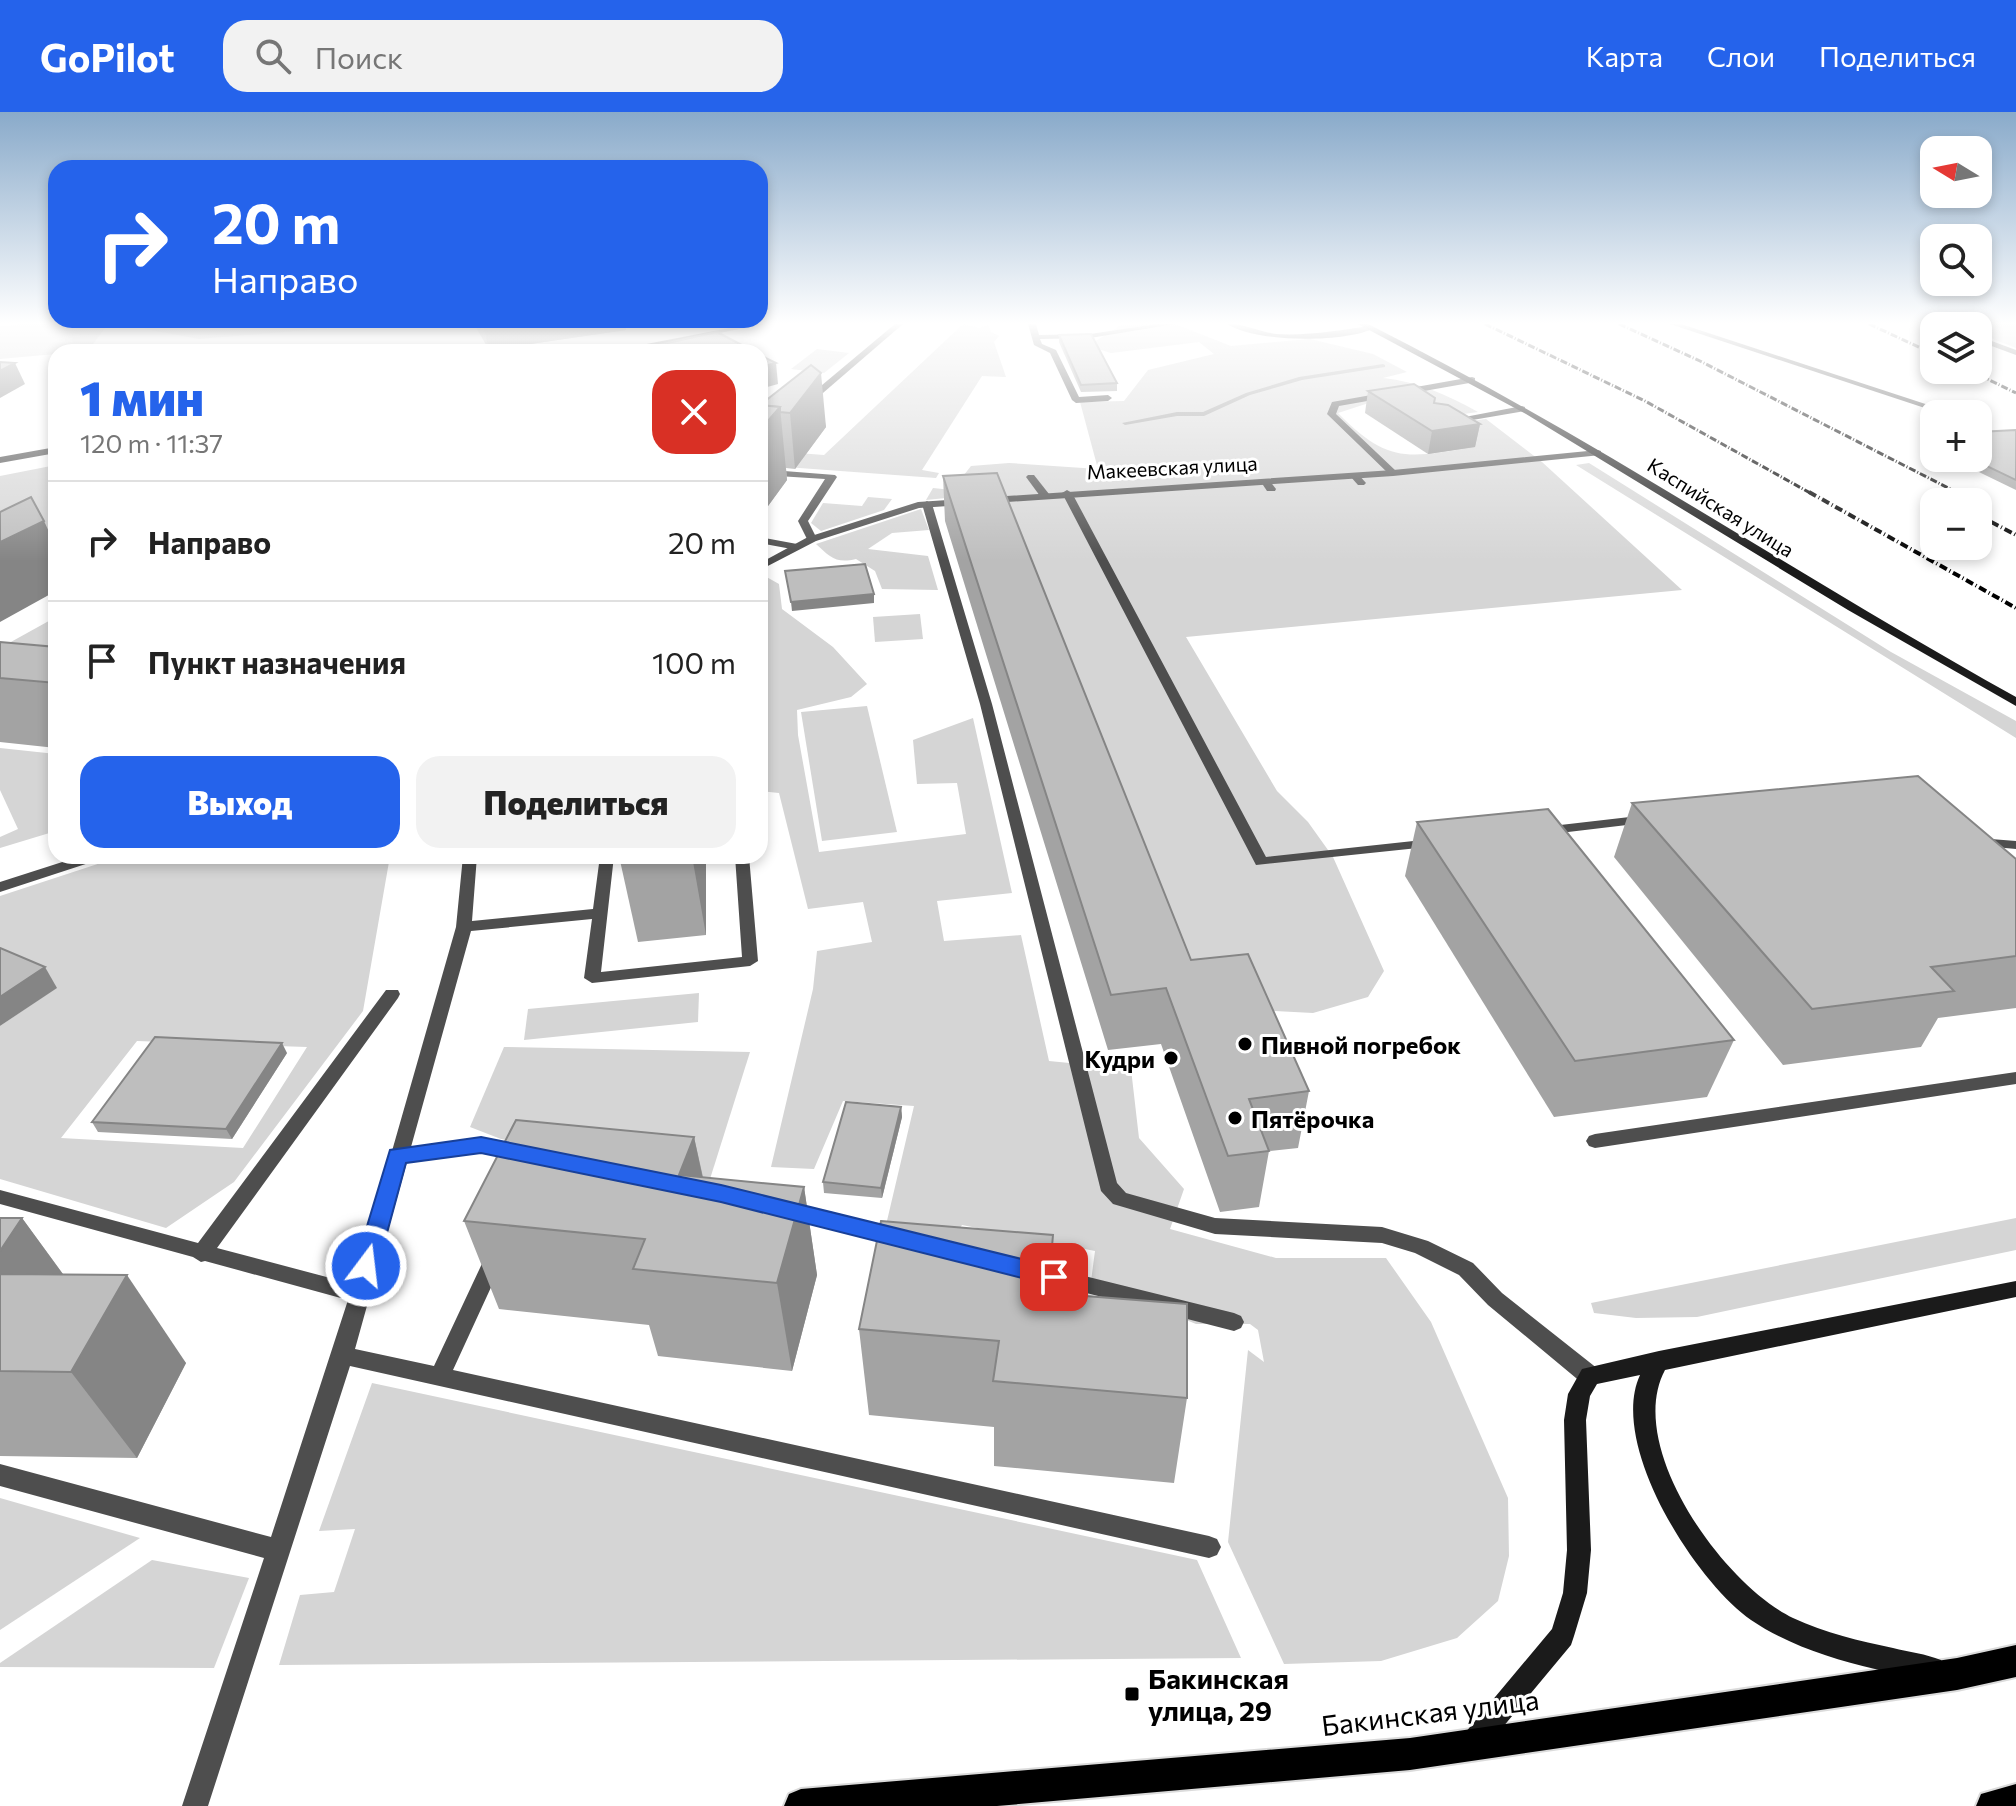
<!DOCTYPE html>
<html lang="ru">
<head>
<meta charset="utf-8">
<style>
	:root { --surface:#fff; --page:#f2f2f2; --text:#222; --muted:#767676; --line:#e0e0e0; --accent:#2563eb }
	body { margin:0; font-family:Commissioner,sans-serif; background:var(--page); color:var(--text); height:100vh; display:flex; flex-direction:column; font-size:30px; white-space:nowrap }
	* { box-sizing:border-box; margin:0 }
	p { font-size:26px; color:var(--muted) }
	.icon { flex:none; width:44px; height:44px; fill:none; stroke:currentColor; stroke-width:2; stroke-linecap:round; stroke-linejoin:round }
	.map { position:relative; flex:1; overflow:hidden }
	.panel { position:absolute; left:48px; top:232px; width:720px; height:520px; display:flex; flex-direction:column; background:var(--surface); border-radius:24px; box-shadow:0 4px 12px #0003 }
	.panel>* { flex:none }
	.guide { position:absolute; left:48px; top:48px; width:720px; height:168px; border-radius:24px; box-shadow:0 4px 12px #0003; background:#2563eb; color:#fff; overflow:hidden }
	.needle { width:52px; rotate:280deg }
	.fabs { position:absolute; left:1920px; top:24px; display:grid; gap:16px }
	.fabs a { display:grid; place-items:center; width:72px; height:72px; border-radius:16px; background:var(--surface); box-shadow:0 4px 12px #0003; font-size:40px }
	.pin { position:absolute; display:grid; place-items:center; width:68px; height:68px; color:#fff; margin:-34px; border-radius:16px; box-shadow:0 4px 12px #0006 }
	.me { position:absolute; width:88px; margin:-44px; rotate:15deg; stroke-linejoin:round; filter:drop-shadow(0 0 6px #0008) }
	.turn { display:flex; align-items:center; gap:28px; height:168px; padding:0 32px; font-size:36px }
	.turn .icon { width:104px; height:104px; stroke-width:2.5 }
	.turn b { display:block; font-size:56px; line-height:68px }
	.round { display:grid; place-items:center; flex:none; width:84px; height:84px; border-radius:24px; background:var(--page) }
	.headline { display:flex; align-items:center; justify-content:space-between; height:136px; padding:0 32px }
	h1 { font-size:48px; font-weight:800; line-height:60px; color:var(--accent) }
	.button { display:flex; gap:16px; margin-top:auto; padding:16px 32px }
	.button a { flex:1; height:92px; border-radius:24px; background:var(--accent); color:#fff; font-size:32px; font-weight:800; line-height:92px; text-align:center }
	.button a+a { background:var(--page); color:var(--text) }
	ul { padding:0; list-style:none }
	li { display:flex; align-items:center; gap:24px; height:120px; padding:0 32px; border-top:2px solid var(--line) }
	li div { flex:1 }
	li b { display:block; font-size:30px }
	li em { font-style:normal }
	header { display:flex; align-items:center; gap:48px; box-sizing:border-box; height:112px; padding:0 40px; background:var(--accent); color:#fff }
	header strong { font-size:38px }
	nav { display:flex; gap:44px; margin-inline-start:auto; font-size:28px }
	.search { width:560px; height:72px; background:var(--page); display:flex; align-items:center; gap:20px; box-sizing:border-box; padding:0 28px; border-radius:24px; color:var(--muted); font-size:30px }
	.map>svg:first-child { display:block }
	.green { fill:#d5d5d5; fill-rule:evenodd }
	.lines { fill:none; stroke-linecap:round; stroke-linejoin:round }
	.stream { fill:#9c9c9c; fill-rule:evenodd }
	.primary-casing { stroke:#dbdbdb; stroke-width:4 }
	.service { fill:#4e4e4e; fill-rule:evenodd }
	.minor { fill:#4e4e4e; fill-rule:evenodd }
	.tertiary { fill:#4e4e4e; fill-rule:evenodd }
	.secondary { fill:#1b1b1b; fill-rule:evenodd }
	.primary { fill:#000; fill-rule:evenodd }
	.rail-far1 { stroke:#000; stroke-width:3; stroke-dasharray:7 2 1 2; stroke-linecap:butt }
	.rail { stroke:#000; stroke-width:4; stroke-dasharray:8 3 1 3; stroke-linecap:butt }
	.wall { fill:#a3a3a3 }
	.shaded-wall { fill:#858585 }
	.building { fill:#bebebe; stroke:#858585; stroke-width:2 }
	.route { fill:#2563eb; stroke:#184099; stroke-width:2 }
	.poi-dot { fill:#000; stroke:#fff; stroke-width:3 }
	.labels { text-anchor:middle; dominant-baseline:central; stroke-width:6; stroke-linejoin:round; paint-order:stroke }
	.far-street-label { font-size:20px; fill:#000; stroke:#fff }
	.poi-label { font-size:24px; font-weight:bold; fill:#000; stroke:#fff; text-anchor:start }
	.near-poi-label { font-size:28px; font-weight:bold; fill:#000; stroke:#fff; text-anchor:start }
	.near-street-label { font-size:28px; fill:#000; stroke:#fff }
</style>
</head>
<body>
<header>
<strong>GoPilot</strong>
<div class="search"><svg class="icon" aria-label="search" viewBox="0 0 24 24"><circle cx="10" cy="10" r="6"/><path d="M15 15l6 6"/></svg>Поиск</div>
<nav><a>Карта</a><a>Слои</a><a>Поделиться</a></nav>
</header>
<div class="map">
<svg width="2016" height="1694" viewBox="0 0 2016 1694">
	<rect width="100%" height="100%" fill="#fff"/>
	<g class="green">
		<polygon points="25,212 108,212 88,239 0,247 0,214"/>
		<polygon points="147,212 380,212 199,227 145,217"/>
		<polygon points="963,212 980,216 988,212 991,220 999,224 994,230 1006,265 982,264 922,358 939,361 936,366 760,353 760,338 824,343"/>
		<path d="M1175 212 1231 234 1310 227 1373 242 1407 260 1383 266C1418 270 1446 282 1478 300L1442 305 1381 287 1338 301C1388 352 1407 346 1474 335L1458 311 1486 307 1542 350 1682 478 1186 525 1277 679 1308 710 1333 745 1384 859 1368 885 1313 901 1240 897 1185 903 966 384 926 388 933 376 952 378 971 354 1009 351 1098 357 1080 290 1124 289 1148 258 1214 242 1199 230 1111 241 1088 234 1121 213Z"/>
		<polygon points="1953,212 2016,212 2016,236 1978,221 1978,214"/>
		<polygon points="817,237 849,241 824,261 791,257"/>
		<polygon points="1589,351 1891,540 2016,609 2016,626 1576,353"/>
		<polygon points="56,353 56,415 0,441 0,364"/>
		<polygon points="868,385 892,387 884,398 821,419 811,411 823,391 862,394"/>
		<path d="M921 397 929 418 892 421 868 437 928 444 938 478 882 477 875 459 856 447C836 452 830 445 816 432Z"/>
		<polygon points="763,463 779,472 782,497 833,535 867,572 851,585 797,598 798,623 819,740 966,722 957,671 917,672 913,628 973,606 1012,781 937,789 944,829 1021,823 1049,949 1131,957 1139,1026 1184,1077 1170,1117 1276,1146 1386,1146 1431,1210 1508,1386 1509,1444 1498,1489 1457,1526 1381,1549 1284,1552 1228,1430 1248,1238 1264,1250 1258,1218 1250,1212 1196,1212 1091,1169 1095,1139 962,1113 951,1129 886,1113 914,994 843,989 814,1057 771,1055 813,877 817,839 872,830 863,790 808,797 779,681 760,679 760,465"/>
		<polygon points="920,502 923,527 875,530 873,505"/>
		<polygon points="56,505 56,537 0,536"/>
		<polygon points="867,594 897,720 822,729 801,600"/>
		<polygon points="0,636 56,642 56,719 0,736 0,725 18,717 0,678"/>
		<path d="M122 744H390L363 899 234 1070 166 1116 0 1067V914L56 876 0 851V784ZM137 929 307 935 243 1036 61 1026Z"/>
		<polygon points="699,881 698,910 524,928 528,897"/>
		<polygon points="504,935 750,940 710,1067 501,1027 470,1015"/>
		<polygon points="2016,1106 2016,1138 1697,1205 1636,1206 1594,1201 1591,1191"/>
		<polygon points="372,1271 1197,1448 1241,1546 279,1553 300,1483 334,1480 355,1417 319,1419"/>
		<polygon points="0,1386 140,1426 0,1518"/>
		<polygon points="152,1448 249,1466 214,1556 0,1555 0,1551"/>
	</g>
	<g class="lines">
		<polygon class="stream" points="1383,252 1385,253 1385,255 1302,268 1250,283 1204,304 1177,304 1125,313 1122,311 1177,300 1203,300 1246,281 1299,265"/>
		<g class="primary-casing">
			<g id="primary">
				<polygon points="2016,1533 2016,1565 1957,1578 1410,1658 997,1694 784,1694 789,1682 801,1677 1410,1626 1957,1546"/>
				<polygon points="2016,1672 2016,1694 1976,1694 1981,1682"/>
			</g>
		</g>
		<g class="service">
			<polygon points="895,212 903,212 809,293 803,293 803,289"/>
			<polygon points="1028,212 1036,212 1039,223 1090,222 1157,212 1175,212 1090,226 1040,227 1042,232 1056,238 1079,285 1108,283 1112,286 1108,289 1076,291 1072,288 1050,241 1034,233"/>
			<path d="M1227 212C1243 211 1260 220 1276 222 1308 224 1340 218 1371 214L1375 216C1344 231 1257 231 1227 212Z"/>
			<polygon points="1670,212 1681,212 1956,302 1943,302"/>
			<polygon points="1978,224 2016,238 2016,243 1978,229"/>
			<polygon points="644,232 657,240 648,240 640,234"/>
			<polygon points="519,236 522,240 505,240 506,238"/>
			<polygon points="1472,265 1475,266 1475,270 1339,294 1336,302 1396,359 1396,363 1390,363 1327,302 1332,290"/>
			<polygon points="1522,294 1525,295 1525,299 1449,312 1444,309"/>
			<polygon points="760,357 835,363 837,365 808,409 817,427 816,429 808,429 798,409 825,367 760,363"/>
			<polygon points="1352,362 1358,362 1366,371 1364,373 1358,373 1350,364"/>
			<polygon points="1028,363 1034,363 1049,382 1048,384 1040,384 1026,365"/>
			<polygon points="1263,368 1269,368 1276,377 1275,379 1267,379 1261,370"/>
			<polygon points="1067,378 1072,381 1266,745 1432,727 1437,728 1439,731 1437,734 1256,753 1062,381"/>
			<polygon points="927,389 932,392 992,592 1117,1071 1126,1081 1215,1106 1382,1115 1428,1129 1473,1151 1502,1181 1598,1257 1601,1264 1598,1271 1590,1273 1582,1271 1488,1193 1459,1163 1415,1141 1382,1131 1215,1122 1113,1092 1101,1079 980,592 922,392"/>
			<polygon points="760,425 797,432 802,435 797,438 760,431"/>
			<polygon points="1647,703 1654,707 1652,710 1543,723 1536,719 1543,715"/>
			<polygon points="1978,726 2016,729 2016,737 1973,733 1971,730"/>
			<polygon points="463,744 477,744 472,809 593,797 600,744 614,744 601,860 742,845 735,744 749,744 758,849 750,854 592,871 584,866 592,807 471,819 411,1035 481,1026 529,1038 531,1043 529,1048 522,1050 481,1040 407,1050 355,1237 434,1254 487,1141 494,1139 501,1141 504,1147 453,1258 1209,1424 1217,1427 1221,1435 1217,1443 1209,1446 350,1254 208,1694 182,1694 264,1446 0,1374 0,1352 271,1425 348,1188 205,1149 201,1150 193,1145 0,1092 0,1078 198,1131 386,878 398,878 400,882 398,886 217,1136 353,1172 389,1047 388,1044 392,1039 456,815"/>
			<polygon points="2016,960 2016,972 1595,1036 1589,1034 1586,1029 1589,1024 1595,1022"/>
			<polygon points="787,1090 901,1118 908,1120 911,1126 908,1132 901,1134 780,1103 777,1098 780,1093"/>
			<polygon points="1032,1151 1234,1201 1241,1204 1244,1210 1241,1216 1234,1219 1032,1167 1025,1165 1022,1159 1025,1153"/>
		</g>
		<g class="minor">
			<polygon points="1598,338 1601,339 1601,343 1393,364 919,396 816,429 760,458 760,451 808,425 918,390 1393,358"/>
			<polygon points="81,744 103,744 101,747 0,780 0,770"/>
		</g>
		<g class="tertiary">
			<polygon points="750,212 765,212 622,240 605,240"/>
			<polygon points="56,335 56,341 0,351 0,345"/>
		</g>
		<g class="secondary">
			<path d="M1358 212H1368C1591 324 1798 464 2016 585V594L1848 498 1526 302Z"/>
			<path d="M2016 1169V1185L1665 1258C1624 1335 1724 1473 1793 1506 1825 1521 1860 1529 1893 1536 1909 1540 1926 1542 1941 1548L1945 1557 1941 1566C1923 1573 1894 1562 1875 1557 1832 1547 1788 1533 1751 1508 1695 1469 1608 1332 1640 1263L1597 1272 1590 1284 1586 1308 1591 1438 1587 1481 1574 1524 1571 1533 1483 1639 1474 1643 1465 1639 1461 1630 1465 1621 1552 1517 1563 1481 1567 1438 1564 1308 1568 1282 1582 1257 1659 1239Z"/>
		</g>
		<use href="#primary" class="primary"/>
		<g class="rail-far1">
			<polyline points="1485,212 1645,289 1812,382"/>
			<polyline points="1619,212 1700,249 1960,382"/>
			<polyline points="1869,212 1934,242"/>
			<polyline points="1969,258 2016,281"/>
		</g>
		<g class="rail">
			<polyline points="1809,380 2016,496"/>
			<polyline points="1956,380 1975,390"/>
			<polyline points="1978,403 2016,423"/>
		</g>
	</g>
	<g class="wall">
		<polygon points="474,212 625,212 626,218 489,238"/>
		<polygon points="1059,223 1117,271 1117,279 1081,280 1059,230"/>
		<polygon points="654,234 755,240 655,240"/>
		<polygon points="811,253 826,315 795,357 786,356 787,368 760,405 760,293"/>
		<polygon points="1368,279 1434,291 1480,312 1475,335 1428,342 1365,301"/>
		<polygon points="2016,318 2016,378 1950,346 1978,346"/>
		<polygon points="1934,326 1934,338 1927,335 1930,327"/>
		<polygon points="943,364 1191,848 1309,979 1298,1036 1269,1039 1259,1095 1220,1100 1161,932 1108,938 945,409"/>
		<polygon points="0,530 56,535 56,636 0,630"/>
		<polygon points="1632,691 2016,747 2016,896 1938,906 1921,935 1783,953 1614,745"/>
		<polygon points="1417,710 1734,928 1707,985 1554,1005 1405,764"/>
		<polygon points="619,744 706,744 706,823 638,830"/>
		<polygon points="287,941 232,1027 98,1020 92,1010"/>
		<polygon points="901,995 902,1005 882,1086 824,1081 823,1070"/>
		<polygon points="694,1025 703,1065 804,1075 817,1163 792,1259 658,1244 649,1213 499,1197 464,1109"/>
		<polygon points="0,1106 22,1106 63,1162 186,1251 137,1346 0,1344"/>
		<polygon points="1053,1123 1051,1181 1187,1286 1174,1371 994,1354 994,1315 869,1303 859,1217"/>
	</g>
	<g class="shaded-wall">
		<polygon points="483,212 625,212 626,218 489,238"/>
		<polygon points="15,251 25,272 0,286 0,259"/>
		<polygon points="776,251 778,272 760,277 760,255"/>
		<polygon points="821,261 826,315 795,357 790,301"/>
		<polygon points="780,295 787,368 760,405 760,318"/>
		<polygon points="1480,312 1475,335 1428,342 1432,319"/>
		<polygon points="44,409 56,435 56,479 0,510 0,430"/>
		<polygon points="874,482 874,491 792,499 791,490"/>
		<polygon points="692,744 706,744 706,823"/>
		<polygon points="45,855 57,876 0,914 0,885"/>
		<polygon points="282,931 287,941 232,1027 226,1017"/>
		<polygon points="901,995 902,1005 882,1086 881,1076"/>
		<polygon points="694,1025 713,1114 679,1063"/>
		<polygon points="804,1075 817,1163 792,1259 777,1171"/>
		<polygon points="22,1106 86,1194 0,1181 0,1139"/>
		<polygon points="1053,1123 1050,1211 1048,1181"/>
		<polygon points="127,1163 186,1251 137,1346 71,1260"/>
	</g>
	<g class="building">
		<polygon points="717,220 755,240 665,240 654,234"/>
		<polygon points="1091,222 1117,271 1081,273 1059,223"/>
		<polygon points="760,243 776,251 760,255"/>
		<polygon points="0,250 15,251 0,259"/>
		<polygon points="811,253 821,261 790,301 780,300 780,295 760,293"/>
		<polygon points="1414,272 1435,286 1434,291 1448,293 1480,312 1432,319 1368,279"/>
		<polygon points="760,293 780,295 760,318"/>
		<polygon points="2016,318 2016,368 1970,346 1978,346 1978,320"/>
		<polygon points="997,361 1191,848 1248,842 1309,979 1249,987 1269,1039 1228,1044 1166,876 1111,883 943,364"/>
		<polygon points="31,385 44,409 0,430 0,400"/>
		<polygon points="865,452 874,482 791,490 785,459"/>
		<polygon points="0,530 56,535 56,571 0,566"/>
		<polygon points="1918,664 2016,747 2016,844 1931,855 1954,879 1812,897 1632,691"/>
		<polygon points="1548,697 1734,928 1575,949 1417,710"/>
		<polygon points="0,836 45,855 0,885"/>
		<polygon points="155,925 282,931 226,1017 92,1010"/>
		<polygon points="846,990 901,995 881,1076 823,1070"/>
		<polygon points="516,1008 694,1025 679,1063 804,1075 777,1171 633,1157 645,1127 464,1109"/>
		<polygon points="0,1106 22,1106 0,1139"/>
		<polygon points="881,1109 1053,1123 1048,1181 1187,1192 1187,1286 993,1269 999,1229 859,1217"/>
		<polygon points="0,1162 127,1163 71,1260 0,1259"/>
	</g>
	<linearGradient id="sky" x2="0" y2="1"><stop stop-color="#89aaca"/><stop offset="0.47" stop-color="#fff"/><stop offset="1" stop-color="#fff" stop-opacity="0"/></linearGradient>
	<rect width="2016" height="449" fill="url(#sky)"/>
	<polygon class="route" points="481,1025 721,1073 1054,1155 1062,1158 1065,1165 1062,1171 1054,1174 721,1090 481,1041 406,1051 378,1154 374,1161 358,1161 355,1154 390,1038"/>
	<g class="poi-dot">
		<circle cx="1245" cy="932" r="8"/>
		<circle cx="1171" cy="946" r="8"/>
		<circle cx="1235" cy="1006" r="8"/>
		<rect x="1124" y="1574" width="16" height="16" rx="4"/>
	</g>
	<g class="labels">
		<g class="far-street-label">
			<text transform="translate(1172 355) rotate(-3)">Макеевская улица</text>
			<text transform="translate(1721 395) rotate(32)">Каспийская улица</text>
		</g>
		<g class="poi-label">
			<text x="1261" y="932">Пивной погребок</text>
			<text x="1155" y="946" text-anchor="end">Кудри</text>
			<text x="1251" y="1006">Пятёрочка</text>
		</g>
		<g class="near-poi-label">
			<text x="1148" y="1566">Бакинская<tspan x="1148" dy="32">улица, 29</tspan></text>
		</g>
		<g class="near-street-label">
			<text transform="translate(1430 1600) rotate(-7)">Бакинская улица</text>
		</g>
	</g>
</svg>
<div class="fabs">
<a><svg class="needle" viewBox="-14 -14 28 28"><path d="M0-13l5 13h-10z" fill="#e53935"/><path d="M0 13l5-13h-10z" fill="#767676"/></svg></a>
<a><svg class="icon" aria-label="search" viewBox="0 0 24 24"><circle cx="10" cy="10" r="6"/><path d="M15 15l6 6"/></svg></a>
<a><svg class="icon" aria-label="layers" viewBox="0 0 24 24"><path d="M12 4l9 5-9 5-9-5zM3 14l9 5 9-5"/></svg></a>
<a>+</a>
<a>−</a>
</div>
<div class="pin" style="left:1054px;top:1165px;background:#d93025"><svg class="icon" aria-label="arrive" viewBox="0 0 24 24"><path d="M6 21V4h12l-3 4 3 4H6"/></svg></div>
<svg class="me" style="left:366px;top:1154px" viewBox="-20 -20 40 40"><circle r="17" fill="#2563eb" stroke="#fff" stroke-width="3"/><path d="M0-11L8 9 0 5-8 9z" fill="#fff"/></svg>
<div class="guide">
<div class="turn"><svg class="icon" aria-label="right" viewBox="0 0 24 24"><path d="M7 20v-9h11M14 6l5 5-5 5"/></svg><div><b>20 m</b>Направо</div></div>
</div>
<section class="panel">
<div class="headline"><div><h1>1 мин</h1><p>120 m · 11:37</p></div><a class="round" style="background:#d93025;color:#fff"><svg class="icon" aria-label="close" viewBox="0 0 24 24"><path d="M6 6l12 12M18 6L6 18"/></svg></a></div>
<ul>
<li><svg class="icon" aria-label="right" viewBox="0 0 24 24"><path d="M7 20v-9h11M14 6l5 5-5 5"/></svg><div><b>Направо</b></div><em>20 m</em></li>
<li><svg class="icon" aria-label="arrive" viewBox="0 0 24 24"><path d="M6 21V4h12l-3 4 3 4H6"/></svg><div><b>Пункт назначения</b></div><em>100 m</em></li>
</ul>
<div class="button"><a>Выход</a><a>Поделиться</a></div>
</section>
</div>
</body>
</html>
